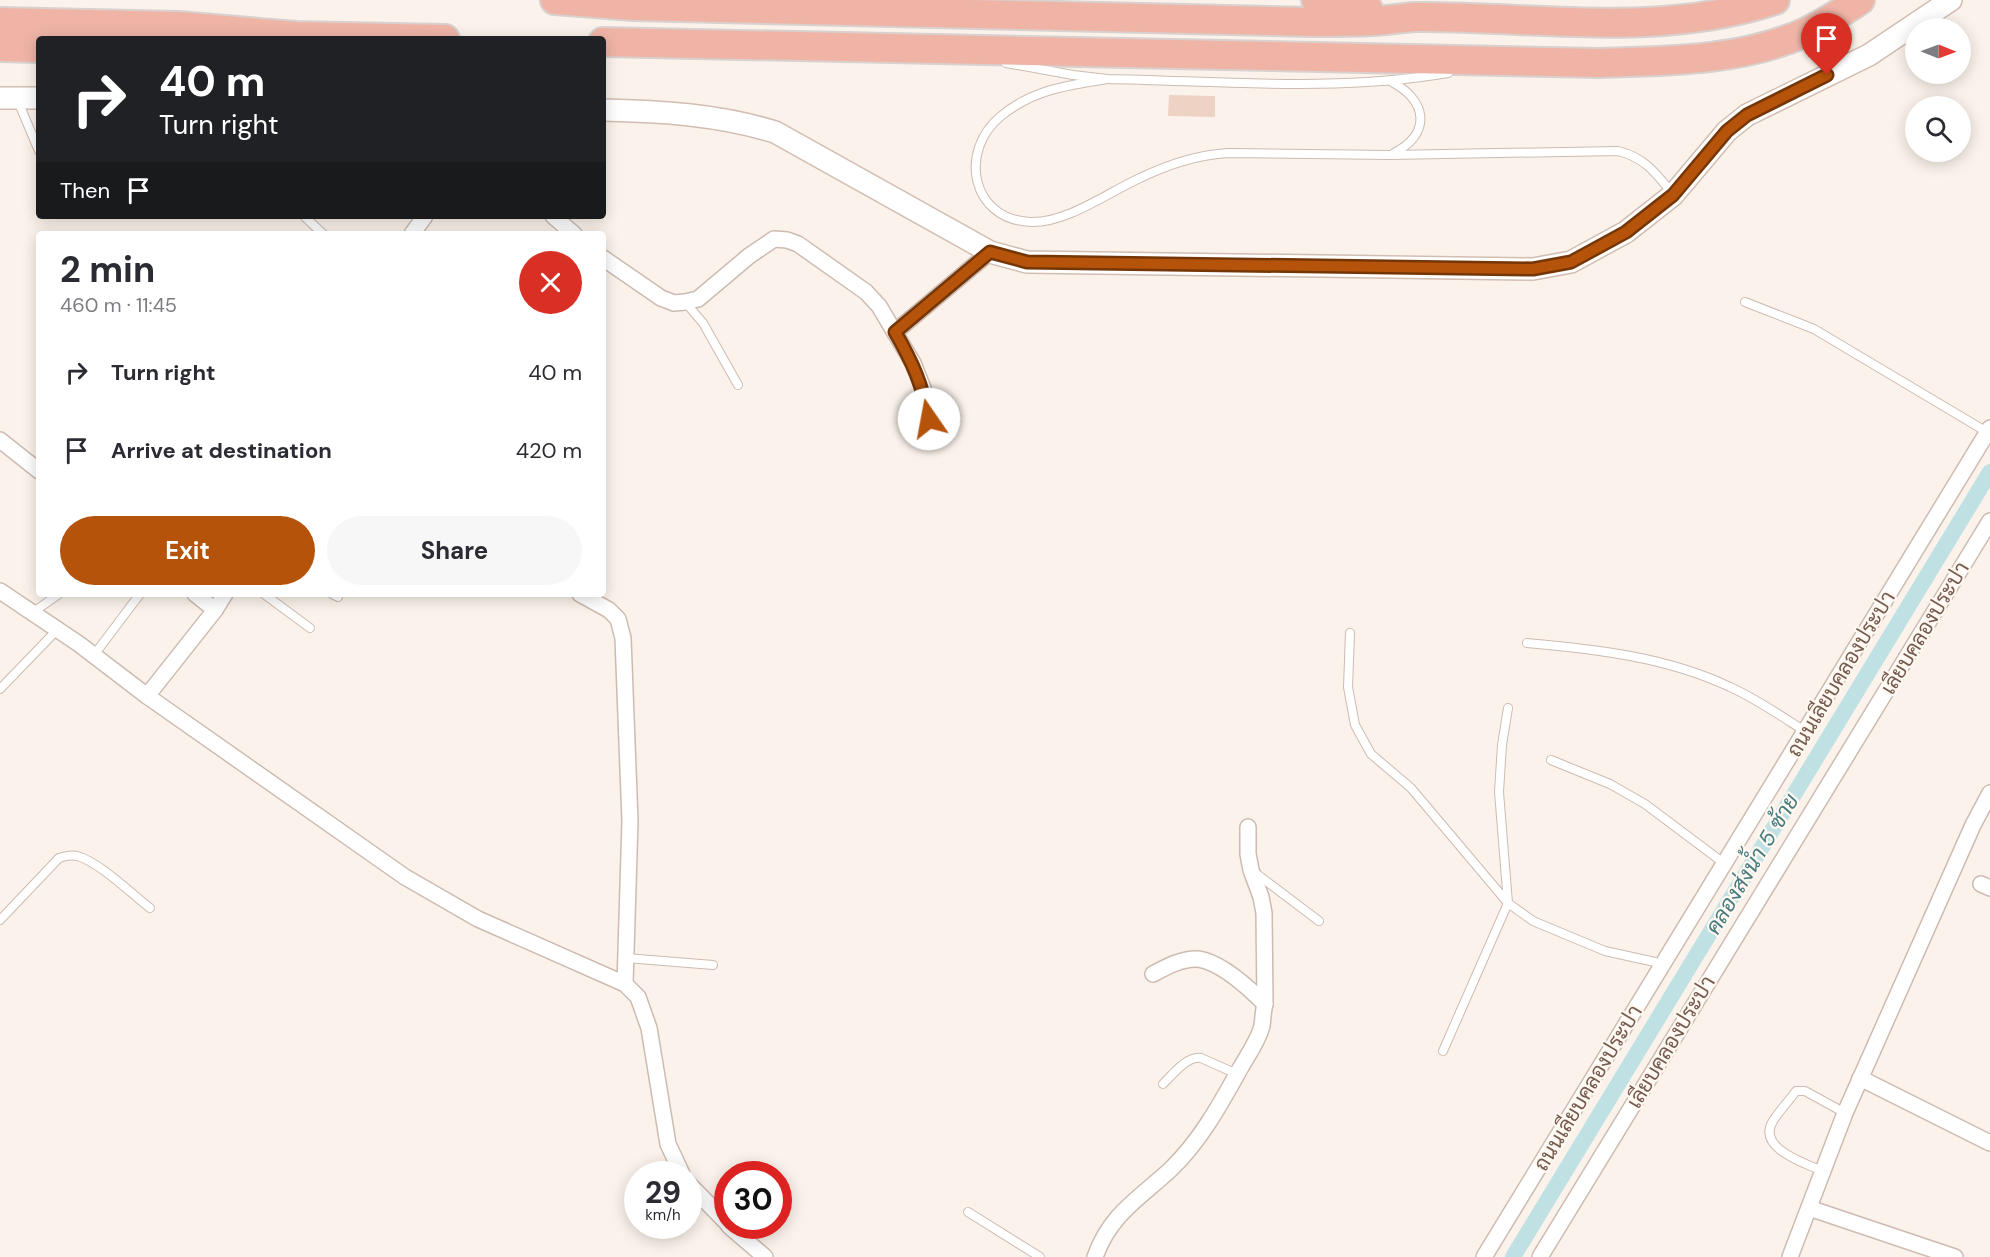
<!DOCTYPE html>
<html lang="en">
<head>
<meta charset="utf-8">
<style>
	:root { --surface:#fff; --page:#f7f7f7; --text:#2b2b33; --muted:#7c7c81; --accent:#b45309 }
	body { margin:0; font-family:"DM Sans",Sarabun,sans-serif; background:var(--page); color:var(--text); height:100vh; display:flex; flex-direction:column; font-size:22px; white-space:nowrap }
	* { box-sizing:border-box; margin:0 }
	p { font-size:20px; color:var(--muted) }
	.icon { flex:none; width:33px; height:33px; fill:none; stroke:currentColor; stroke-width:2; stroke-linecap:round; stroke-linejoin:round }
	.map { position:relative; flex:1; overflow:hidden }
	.drawer { position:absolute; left:36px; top:231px; width:570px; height:366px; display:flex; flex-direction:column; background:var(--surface); border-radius:6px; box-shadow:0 3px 15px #0003 }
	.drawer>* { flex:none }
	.top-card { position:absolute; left:36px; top:36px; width:570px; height:183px; border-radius:6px; box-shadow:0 3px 15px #0003; background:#202124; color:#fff; overflow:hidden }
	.needle { width:39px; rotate:91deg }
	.fabs { position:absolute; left:1905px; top:18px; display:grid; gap:12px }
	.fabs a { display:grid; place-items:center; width:66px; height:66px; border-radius:50%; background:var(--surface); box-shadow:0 3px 15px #0003; font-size:30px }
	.speed { position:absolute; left:624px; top:1161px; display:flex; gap:12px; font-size:30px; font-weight:700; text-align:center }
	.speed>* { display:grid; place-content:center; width:78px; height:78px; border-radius:50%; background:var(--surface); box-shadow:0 3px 15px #0003; line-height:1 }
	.speed small { font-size:15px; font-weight:400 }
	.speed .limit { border:9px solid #d22; background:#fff; color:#111 }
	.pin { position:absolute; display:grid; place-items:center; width:51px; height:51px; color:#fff; margin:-62px -26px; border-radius:50% 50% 50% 0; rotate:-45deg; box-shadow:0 0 6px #0007 }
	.pin .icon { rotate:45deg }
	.me { position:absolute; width:66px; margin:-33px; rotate:348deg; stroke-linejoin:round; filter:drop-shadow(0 0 4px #0008) }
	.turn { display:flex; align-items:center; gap:21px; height:126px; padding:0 24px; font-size:27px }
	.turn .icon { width:78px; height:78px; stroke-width:2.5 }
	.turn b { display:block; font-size:42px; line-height:51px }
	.then { display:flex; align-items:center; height:57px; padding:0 24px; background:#0003; gap:12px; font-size:22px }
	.round { display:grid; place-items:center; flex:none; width:63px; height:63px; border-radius:32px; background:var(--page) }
	.overview { display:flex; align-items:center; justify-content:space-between; height:102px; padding:0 24px }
	h1 { font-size:36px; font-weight:700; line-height:45px }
	.primary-button { display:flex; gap:12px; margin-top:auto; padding:12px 24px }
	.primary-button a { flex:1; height:69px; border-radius:36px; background:var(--accent); color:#fff; font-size:24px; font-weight:700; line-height:69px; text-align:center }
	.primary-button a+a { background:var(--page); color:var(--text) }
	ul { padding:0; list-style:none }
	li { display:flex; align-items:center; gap:18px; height:78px; padding:0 24px }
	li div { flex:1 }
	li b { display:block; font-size:22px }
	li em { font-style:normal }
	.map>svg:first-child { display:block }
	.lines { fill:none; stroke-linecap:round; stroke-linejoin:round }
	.canal { stroke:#c0e1e4; stroke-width:16 }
	.building { fill:#eed2c4 }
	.lane-casing { stroke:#cdbbb1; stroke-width:10 }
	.street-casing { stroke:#cdbbb1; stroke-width:18 }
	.secondary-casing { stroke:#d1bdb1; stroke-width:24 }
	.highway-casing { stroke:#d8d1ce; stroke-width:32 }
	.lane { stroke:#fff; stroke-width:8 }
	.street { stroke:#fff; stroke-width:15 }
	.secondary { stroke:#fff; stroke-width:21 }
	.highway { stroke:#f0b4a7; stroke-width:28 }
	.route-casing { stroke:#753606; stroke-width:15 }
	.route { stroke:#b45309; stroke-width:10 }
	.labels { text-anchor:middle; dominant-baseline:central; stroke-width:4.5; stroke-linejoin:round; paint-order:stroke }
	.street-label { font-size:21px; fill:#745a4f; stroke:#fef8f1 }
	.water-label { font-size:22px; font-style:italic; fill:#477a7f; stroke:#fef8f1 }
</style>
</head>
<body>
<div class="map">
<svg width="1990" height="1257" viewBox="0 0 1990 1257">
	<rect width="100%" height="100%" fill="#fbf3eb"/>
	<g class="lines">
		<polyline class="canal" points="1513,1257 1990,472"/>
	</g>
	<polygon class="building" points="1169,95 1215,96 1215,117 1168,116"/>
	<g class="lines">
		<g class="lane-casing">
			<g id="lane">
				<path d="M1006 63 1073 75 1107 79C1220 81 1336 92 1448 73"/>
				<path d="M1107 79C1068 85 1032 90 1001 116 958 151 971 220 1031 222 1067 223 1109 192 1140 178 1169 164 1196 155 1228 153L1390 155 1618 151C1644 157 1656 173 1672 193"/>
				<path d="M1392 82C1427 101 1432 133 1394 153"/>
				<polyline points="17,99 39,151"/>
				<polyline points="304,216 323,234"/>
				<polyline points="685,302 703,323 738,385"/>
				<polyline points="1745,302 1814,329 1987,432"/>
				<polyline points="264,594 310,628"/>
				<polyline points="332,594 338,597"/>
				<polyline points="32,613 59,594"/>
				<polyline points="1350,633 1348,687 1355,725 1371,754 1411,788 1508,903 1533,921 1605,951 1664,964"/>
				<path d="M1527 643C1595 649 1667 657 1730 687 1757 699 1781 716 1806 732"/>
				<polyline points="94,655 140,594"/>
				<polyline points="0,689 57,630"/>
				<polyline points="1551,760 1610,784 1645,804 1725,864"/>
				<polyline points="1254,872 1319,921"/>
				<path d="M0 920 59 858C65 856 71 855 77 856 98 861 132 894 150 908"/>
				<polyline points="626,958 713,965"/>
				<polyline points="1443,1051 1508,903 1499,792 1502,745 1508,708"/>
				<path d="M1163 1084C1173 1074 1187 1056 1201 1058L1237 1074"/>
				<path d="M1822 1171C1805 1163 1756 1148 1773 1121 1779 1111 1789 1101 1796 1091H1805L1845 1113"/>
				<polyline points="968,1212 1040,1257"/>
			</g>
		</g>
		<g class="street-casing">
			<g id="street">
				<polyline points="553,216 574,234"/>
				<polyline points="412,234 425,216"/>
				<polyline points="603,258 661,298 674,303 685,302 698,299 749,256 774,239 787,240 798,244 866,292 879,306 913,363 923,388 929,419"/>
				<polyline points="895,332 990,252"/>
				<polyline points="0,440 39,471"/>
				<polyline points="0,591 79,644 147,696 405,877 478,919 625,984 638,997 649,1028 668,1144 682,1174"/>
				<polyline points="195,594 215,610"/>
				<polyline points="580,594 609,610 618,619 623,638 630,821 625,984"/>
				<polyline points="147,696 215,610 225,594"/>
				<polyline points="1248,827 1248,854 1251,870 1261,897 1264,913 1265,1004"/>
				<polyline points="1981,884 1990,888"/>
				<polyline points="1860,1078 1990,1143"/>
				<polyline points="688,1183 728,1224"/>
				<polyline points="1809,1208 1955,1257"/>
				<polyline points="729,1226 765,1257"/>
				<path d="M1095 1257C1110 1214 1140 1198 1171 1169 1201 1140 1221 1103 1241 1067 1248 1055 1258 1041 1262 1026 1263 1019 1263 1011 1265 1004 1249 988 1221 962 1198 959 1182 958 1166 967 1153 974"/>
				<polyline points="1484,1257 1990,428"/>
				<polyline points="1540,1257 1990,521"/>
				<polyline points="1790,1257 1845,1113 1973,825 1990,793"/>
			</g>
		</g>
		<g class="secondary-casing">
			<g id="secondary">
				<polyline points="0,98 39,98"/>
				<path d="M603 110C661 111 720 115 775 132L990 252 1027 262 1533 269 1571 262 1626 232 1673 195 1727 131 1747 115 1869 55 1951 0"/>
			</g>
		</g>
		<g class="highway-casing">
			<g id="highway">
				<path d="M555 0 633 6 1310 22C1332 22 1353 22 1375 21 1388 20 1402 18 1416 17 1539 16 1655 39 1775 0"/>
				<polyline points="1316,0 1368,9"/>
				<polyline points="0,22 178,26 296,36 445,39"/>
				<path d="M603 42 1600 63C1668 61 1741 61 1804 33 1824 24 1842 12 1860 0"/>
				<polyline points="0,47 39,48"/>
			</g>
		</g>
		<use href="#lane" class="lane"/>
		<use href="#street" class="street"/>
		<use href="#secondary" class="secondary"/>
		<use href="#highway" class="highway"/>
	</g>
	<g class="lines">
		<g class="route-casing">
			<path id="route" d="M929 419C922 384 913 363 895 332L990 252 1027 262 1533 269 1571 262 1626 232 1673 195 1727 131 1747 115 1827 75"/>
		</g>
		<use href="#route" class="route"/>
	</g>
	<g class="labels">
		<g class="street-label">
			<text transform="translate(1925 628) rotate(-59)">เลียบคลองประปา</text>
			<text transform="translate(1841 674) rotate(-59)">ถนนเลียบคลองประปา</text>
			<text transform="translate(1671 1042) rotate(-59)">เลียบคลองประปา</text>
			<text transform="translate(1588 1088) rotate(-59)">ถนนเลียบคลองประปา</text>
		</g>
		<g class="water-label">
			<text transform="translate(1752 864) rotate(-59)">คลองส่งน้ำ 5 ซ้าย</text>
		</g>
	</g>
</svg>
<div class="fabs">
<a><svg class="needle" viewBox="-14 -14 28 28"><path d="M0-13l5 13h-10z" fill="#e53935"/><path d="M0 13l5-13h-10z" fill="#7c7c81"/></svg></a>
<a><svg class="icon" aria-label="search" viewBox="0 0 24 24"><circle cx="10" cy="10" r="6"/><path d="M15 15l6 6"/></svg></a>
</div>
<div class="speed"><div>29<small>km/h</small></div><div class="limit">30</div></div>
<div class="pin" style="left:1827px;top:75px;background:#d93025"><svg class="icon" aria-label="arrive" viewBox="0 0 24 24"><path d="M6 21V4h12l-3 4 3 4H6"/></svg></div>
<svg class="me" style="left:929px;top:419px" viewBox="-20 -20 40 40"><circle r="19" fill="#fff"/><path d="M0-13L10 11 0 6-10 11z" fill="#b45309"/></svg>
<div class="top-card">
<div class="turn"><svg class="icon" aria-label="right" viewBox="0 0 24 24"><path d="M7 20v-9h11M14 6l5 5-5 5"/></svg><div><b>40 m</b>Turn right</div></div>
<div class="then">Then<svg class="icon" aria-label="arrive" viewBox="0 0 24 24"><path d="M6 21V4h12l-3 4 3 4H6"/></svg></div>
</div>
<section class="drawer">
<div class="overview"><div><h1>2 min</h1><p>460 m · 11:45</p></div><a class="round" style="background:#d93025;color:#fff"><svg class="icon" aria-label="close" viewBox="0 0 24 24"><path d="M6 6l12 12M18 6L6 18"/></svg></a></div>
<ul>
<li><svg class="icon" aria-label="right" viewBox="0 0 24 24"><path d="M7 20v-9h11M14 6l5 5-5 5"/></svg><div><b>Turn right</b></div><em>40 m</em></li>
<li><svg class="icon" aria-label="arrive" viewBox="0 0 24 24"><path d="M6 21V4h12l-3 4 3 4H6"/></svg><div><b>Arrive at destination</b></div><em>420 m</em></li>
</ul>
<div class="primary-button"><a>Exit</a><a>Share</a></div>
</section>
</div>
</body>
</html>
